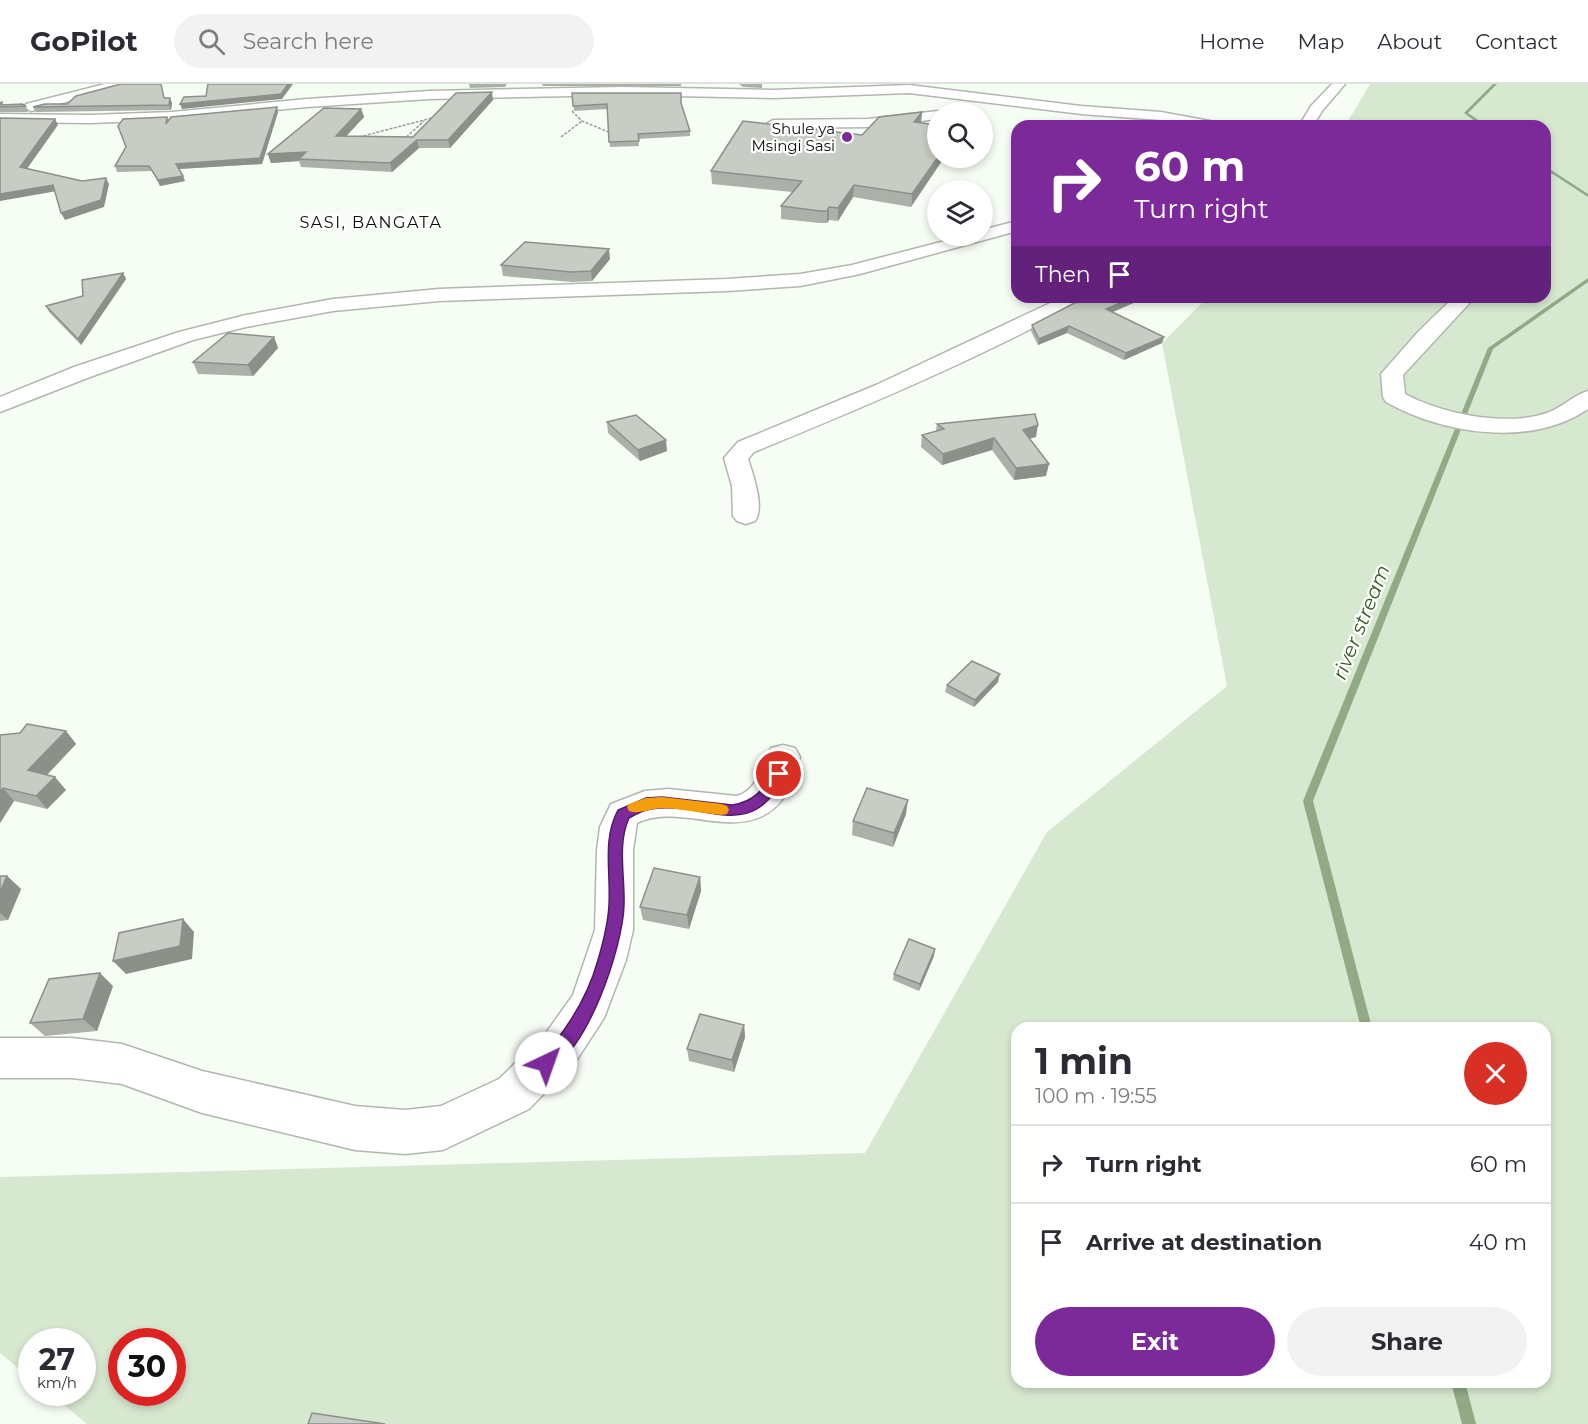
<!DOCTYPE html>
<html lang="en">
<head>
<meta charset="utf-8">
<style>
	:root { --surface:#fff; --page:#f2f2f3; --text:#2b2b33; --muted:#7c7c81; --line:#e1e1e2; --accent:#7c2a9a }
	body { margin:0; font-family:Montserrat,sans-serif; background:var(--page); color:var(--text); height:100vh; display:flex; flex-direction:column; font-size:22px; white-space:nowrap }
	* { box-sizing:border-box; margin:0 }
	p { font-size:20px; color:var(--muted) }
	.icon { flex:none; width:33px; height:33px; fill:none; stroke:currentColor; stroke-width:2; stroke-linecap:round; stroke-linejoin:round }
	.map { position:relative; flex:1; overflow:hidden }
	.side { position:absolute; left:1011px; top:938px; width:540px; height:366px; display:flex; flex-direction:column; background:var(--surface); border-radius:18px; box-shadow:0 3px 9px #0003 }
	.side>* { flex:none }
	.banner { position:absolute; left:1011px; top:36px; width:540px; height:183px; border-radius:18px; box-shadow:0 3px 9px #0003; background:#7c2a9a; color:#fff; overflow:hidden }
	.buttons { position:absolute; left:927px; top:18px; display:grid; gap:12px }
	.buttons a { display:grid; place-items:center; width:66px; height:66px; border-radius:50%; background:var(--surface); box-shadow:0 3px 9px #0003; font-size:30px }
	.speed { position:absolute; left:18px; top:1244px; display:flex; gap:12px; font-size:30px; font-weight:700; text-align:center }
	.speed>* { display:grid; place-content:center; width:78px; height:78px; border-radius:50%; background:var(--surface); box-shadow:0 3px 9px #0003; line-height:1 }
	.speed small { font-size:15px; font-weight:400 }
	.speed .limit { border:9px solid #d22; background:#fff; color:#111 }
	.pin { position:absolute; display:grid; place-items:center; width:51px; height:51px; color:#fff; margin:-26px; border:3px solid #fff; border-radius:50%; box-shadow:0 2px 6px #0007 }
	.me { position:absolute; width:66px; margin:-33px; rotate:42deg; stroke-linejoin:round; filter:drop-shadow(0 0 4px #0008) }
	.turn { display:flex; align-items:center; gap:21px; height:126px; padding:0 24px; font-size:27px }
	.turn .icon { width:78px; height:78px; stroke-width:2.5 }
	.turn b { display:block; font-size:42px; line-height:51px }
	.then { display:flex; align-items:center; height:57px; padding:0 24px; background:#0003; gap:12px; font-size:22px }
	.round { display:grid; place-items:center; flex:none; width:63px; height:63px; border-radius:32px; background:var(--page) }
	.head { display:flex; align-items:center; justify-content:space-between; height:102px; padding:0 24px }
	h1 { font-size:36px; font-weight:700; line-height:45px }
	.cta { display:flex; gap:12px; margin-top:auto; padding:12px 24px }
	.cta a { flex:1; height:69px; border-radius:36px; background:var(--accent); color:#fff; font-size:24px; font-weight:700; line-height:69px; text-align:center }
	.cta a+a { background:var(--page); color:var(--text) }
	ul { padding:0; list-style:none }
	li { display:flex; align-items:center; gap:18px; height:78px; padding:0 24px; border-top:2px solid var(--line) }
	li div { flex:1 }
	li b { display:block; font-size:22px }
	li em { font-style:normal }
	header { display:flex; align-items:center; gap:36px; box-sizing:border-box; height:84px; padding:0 30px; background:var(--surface); border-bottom:2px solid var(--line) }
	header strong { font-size:28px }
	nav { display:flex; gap:33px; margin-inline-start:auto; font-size:21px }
	.search { width:420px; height:54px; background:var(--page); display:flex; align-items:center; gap:15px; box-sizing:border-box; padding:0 21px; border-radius:33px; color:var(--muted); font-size:22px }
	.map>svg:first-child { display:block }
	.green { fill:#d7e8d0; fill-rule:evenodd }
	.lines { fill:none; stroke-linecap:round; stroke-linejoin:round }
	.stream { fill:#91aa85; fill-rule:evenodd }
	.minor-casing { stroke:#b1b7ae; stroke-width:3 }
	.path { stroke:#999f98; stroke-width:1.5; stroke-dasharray:3 1.5; stroke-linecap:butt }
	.minor { fill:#fff; fill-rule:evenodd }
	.wall { fill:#abb0a9 }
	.shaded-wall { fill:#8b9089 }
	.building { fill:#c7cdc4; stroke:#8b9089; stroke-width:1.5 }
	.route { fill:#7c2a9a; stroke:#511b64; stroke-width:1.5 }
	.slow { fill:#f59e0b }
	.poi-dot { fill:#7c2a9a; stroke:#fff; stroke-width:2 }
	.labels { text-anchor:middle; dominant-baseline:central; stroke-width:4.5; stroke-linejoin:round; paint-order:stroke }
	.far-poi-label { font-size:15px; fill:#0a0c09; stroke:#fff; text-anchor:end }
	.far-neighbourhood-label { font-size:16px; letter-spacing:1.5px; fill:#0a0c09; stroke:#fff }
	.water-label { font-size:20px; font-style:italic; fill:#3a5c27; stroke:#fff }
</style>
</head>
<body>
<header>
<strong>GoPilot</strong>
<div class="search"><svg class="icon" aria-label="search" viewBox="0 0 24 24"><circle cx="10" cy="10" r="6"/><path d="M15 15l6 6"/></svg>Search here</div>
<nav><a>Home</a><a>Map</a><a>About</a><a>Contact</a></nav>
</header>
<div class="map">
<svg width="1588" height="1340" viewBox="0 0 1588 1340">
	<rect width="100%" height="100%" fill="#f6fdf4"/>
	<path class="green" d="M1370 0H1588V1340H87L48 1308H82V1257H32L31 1295 0 1269V1093L865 1069 1047 748 1227 602 1162 259 1208 213H1545V42H1345ZM1017 944H1545V1298H1017ZM122 1257H172V1308H122Z"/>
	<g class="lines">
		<g class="stream">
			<polygon points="1493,0 1497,0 1468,29 1487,42 1482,42 1464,29"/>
			<polygon points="1545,82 1588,110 1588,113 1545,85"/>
			<polygon points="1588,194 1588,198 1493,265 1313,717 1372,944 1361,944 1303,717 1488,264"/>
			<polygon points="1451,1298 1465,1298 1476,1340 1462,1340"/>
		</g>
		<g class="minor-casing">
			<g id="minor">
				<polygon points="105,0 126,0 125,3 31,27 24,23 26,20"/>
				<polygon points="1332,0 1345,0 1322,27 1313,42 1299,42 1311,22"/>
				<polygon points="909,1 1081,22 1161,28 1215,38 1222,42 1192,42 1161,36 1081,30 909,9 773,14 623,11 429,15 307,23 172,36 90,39 0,38 0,30 90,31 172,28 307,15 429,7 623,3 773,6"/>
				<polygon points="938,27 943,28 938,28 938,35 868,43 773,44 766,40 773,36 868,35"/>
				<polygon points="1017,137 1017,147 860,190 800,202 727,207 439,217 333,227 246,243 193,256 90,293 0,328 0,313 74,283 179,248 246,231 333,215 439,205 727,195 800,190 852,181 964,152 982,152 982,146"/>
				<path d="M1063 213H1087L1084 217C978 275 866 322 754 368L748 375C753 391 765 423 755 437L746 440 737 437 733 432 732 402 724 374 738 358 876 301Z"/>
				<path d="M1454 213H1475L1403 291 1405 310C1442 330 1506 343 1547 329 1562 324 1573 311 1588 307V325C1531 364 1443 350 1386 318L1383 313 1381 290 1418 248Z"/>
				<path d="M783 661 795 664 800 673C795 686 792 701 785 712 747 766 684 716 637 739L633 766V846L626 876 604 934 576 977 529 1025 443 1066 405 1070 355 1066 202 1029 122 1000 72 994H0V954H72L122 960 202 987 355 1022 405 1026 441 1022 499 995 546 949 573 911 595 846 597 766 600 743 611 720 645 707 668 705 737 712C759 705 761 682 771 664Z"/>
			</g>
		</g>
		<g class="path">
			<polyline points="572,27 582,37 611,49"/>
			<polyline points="359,53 436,33"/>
			<polyline points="561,53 582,37"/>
			<polyline points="403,56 424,37"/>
		</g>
		<use href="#minor" class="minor"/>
	</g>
	<g class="wall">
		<polygon points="469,0 507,0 505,3 470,4"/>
		<polygon points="542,0 681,0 681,2 543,2"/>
		<polygon points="739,0 762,0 762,4 743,3"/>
		<polygon points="572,9 681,20 690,47 690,52 638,55 639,62 610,63 607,25 574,27"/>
		<polygon points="165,14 172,19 171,26 36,28 33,23"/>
		<polygon points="493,16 450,64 419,64 392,88 301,83 299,77 271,79 268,70 361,25 364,33 346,52 413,53"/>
		<polygon points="0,19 4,21 26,22 28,28 0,28"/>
		<polygon points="277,23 278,28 262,80 179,85 185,97 160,102 152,87 117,88 115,82 167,33 169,36"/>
		<polygon points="922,28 911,123 853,113 838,137 829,136 827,139 820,139 781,135 781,122 792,108 712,100 711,87 862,51"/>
		<polygon points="610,175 592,197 572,198 503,192 501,181"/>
		<polygon points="123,189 126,195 81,261 49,228 46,222 83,212"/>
		<polygon points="1147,213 1112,228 1164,253 1162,259 1124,276 1067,249 1038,261 1031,247 1032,241"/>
		<polygon points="274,253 278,264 253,292 198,290 193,278"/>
		<polygon points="607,338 667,367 640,377 608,349"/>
		<polygon points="937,340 1036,353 1029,354 1046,392 1014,396 992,366 942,381 921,363 922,351 936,347"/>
		<polygon points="998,598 974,623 945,608 947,601"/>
		<polygon points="66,647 76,660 47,691 66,706 47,725 14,717 0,739 0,651"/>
		<polygon points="906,730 893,763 852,751 853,737"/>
		<polygon points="0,792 7,792 21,805 8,836 0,837"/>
		<polygon points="700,793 701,807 689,845 643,836 640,823"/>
		<polygon points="934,872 919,907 893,896 894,890"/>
		<polygon points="113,902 97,947 45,952 30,939"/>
		<polygon points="744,941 745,953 734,988 689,977 687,965"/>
	</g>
	<g class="shaded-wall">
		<polygon points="288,0 293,0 282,15 182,25 180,20"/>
		<polygon points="492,8 493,16 450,64 448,56"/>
		<polygon points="170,14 172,19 171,26 169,21"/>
		<polygon points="277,23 278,28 262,80 178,85 176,80"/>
		<polygon points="361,25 364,33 339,60 336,52"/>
		<polygon points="922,28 921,39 914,38"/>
		<polygon points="55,35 58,41 24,89 20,83"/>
		<polygon points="417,56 419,64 392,88 390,79"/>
		<polygon points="306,68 299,75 299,77 271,79 268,70"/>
		<polygon points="938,74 944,74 911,123 912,110"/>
		<polygon points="183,92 185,97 160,102 158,96"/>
		<polygon points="106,94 109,100 104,123 65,136 61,129"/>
		<polygon points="53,101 57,107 0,117 0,110"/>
		<polygon points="854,101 853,113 838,137 838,124"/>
		<polygon points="829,123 829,136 827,139 827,127"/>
		<polygon points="609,165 610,175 592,197 591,187"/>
		<polygon points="123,189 126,195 81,261 78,255"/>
		<polygon points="1134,213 1147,213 1104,232 1106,225"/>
		<polygon points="1069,242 1067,249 1038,261 1039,255"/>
		<polygon points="274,253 278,264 253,292 248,281"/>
		<polygon points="1164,253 1162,259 1124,276 1126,269"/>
		<polygon points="1038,341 1036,353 1021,357 1023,346"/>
		<polygon points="994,354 992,366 942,381 943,370"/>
		<polygon points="666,356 667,367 640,377 638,366"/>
		<polygon points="1049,380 1046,392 1014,396 1016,384"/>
		<polygon points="1000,590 998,598 974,623 975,616"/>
		<polygon points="66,647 76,660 39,699 28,686"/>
		<polygon points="55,693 66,706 47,725 36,712"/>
		<polygon points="3,704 14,717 0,739 0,708"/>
		<polygon points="908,716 906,730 893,763 894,749"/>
		<polygon points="7,792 21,805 8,836 0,829 0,808"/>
		<polygon points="700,793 701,807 689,845 687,831"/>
		<polygon points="183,835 194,848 192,875 126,890 113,877"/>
		<polygon points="935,865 934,872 919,907 920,900"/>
		<polygon points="100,889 113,902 97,947 83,935"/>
		<polygon points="744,941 745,953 734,988 732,976"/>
	</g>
	<g class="building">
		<polygon points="121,0 161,0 164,14 170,14 169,21 33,23 45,20 67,20 76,12"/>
		<polygon points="208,0 288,0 281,10 180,20 184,13 206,12"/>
		<polygon points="492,8 448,56 417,56 390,79 299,75 306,68 268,70 324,24 361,25 336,52 413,53 456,9"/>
		<polygon points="572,9 681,9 681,19 690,47 638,50 639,57 609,58 607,20 573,22"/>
		<polygon points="2,18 2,21 22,20 26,22 0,23 0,19"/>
		<polygon points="277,23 260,74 176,80 183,92 158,96 149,82 115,82 126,63 118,42 123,35 167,33 166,40 171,33"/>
		<polygon points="922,28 914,38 938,41 938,73 912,110 854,101 838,124 829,123 827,127 820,127 781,122 802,97 711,87 743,37 862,51 879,33"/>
		<polygon points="0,34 55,35 20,83 82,97 106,94 101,116 61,129 53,101 0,110"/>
		<polygon points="525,158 609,165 591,187 571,188 501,181"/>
		<polygon points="123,189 78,255 46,222 83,212 82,196"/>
		<polygon points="1086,213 1134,213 1106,225 1164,253 1126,269 1069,242 1039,255 1032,241"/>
		<polygon points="228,249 274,253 248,281 193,278"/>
		<polygon points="1035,330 1038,341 1023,346 1049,380 1016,384 994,354 943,370 922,351 944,345 937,340"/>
		<polygon points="636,331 666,356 638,366 607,338"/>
		<polygon points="972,577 1000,590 975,616 947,601"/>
		<polygon points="27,640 66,647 28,686 55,693 36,712 3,704 0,708 0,651 20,649"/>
		<polygon points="867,704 908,716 894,749 853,737"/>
		<polygon points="654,784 700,793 687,831 640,823"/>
		<polygon points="0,792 7,792 0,808"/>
		<polygon points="183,835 180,862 113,877 119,849"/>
		<polygon points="909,855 935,865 920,900 894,890"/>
		<polygon points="100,889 83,935 30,939 49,895"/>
		<polygon points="700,930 744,941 732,976 687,965"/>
		<polygon points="312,1329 385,1340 308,1340"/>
	</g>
	<path class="route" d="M779 685 786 690C750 762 707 716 651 725 643 726 636 730 629 734 617 760 625 792 624 821 623 862 587 971 546 987L539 984 537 979C541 970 548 965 555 958 574 934 590 905 598 876 603 859 608 839 609 821 611 788 602 756 618 726L646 714 662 713 732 721C754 718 764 705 774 687Z"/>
	<path class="slow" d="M662 713 722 720 727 722 729 726 727 730 722 731C702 729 682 725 663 724 652 724 639 731 629 727L627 723 629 720 646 714Z"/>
	<circle class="poi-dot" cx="847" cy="53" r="6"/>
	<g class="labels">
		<g class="far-poi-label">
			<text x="835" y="44">Shule ya<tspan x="835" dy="17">Msingi Sasi</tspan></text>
		</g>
		<g class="far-neighbourhood-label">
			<text x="371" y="138">SASI, BANGATA</text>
		</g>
		<g class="water-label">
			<text transform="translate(1361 538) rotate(-68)">river stream</text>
		</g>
	</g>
</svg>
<div class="buttons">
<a><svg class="icon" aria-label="search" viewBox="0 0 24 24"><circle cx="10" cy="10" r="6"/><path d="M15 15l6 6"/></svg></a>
<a><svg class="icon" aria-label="layers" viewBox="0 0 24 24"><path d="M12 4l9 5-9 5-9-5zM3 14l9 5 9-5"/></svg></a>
</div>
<div class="speed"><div>27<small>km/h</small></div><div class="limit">30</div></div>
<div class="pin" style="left:779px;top:690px;background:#d93025"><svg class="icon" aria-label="arrive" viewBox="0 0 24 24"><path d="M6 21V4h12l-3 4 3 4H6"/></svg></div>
<svg class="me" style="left:546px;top:979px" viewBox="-20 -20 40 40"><circle r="19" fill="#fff"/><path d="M0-13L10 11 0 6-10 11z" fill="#7c2a9a"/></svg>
<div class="banner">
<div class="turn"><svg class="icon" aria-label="right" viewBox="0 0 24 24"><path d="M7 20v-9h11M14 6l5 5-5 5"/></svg><div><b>60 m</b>Turn right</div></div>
<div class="then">Then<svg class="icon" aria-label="arrive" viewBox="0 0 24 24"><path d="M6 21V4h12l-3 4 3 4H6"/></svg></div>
</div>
<section class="side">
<div class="head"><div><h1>1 min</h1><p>100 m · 19:55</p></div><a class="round" style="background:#d93025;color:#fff"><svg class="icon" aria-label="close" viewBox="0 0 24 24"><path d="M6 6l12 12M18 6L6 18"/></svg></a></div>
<ul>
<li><svg class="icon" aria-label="right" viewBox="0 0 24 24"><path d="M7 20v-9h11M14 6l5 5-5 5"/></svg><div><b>Turn right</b></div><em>60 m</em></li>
<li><svg class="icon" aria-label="arrive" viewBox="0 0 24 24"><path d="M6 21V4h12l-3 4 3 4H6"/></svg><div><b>Arrive at destination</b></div><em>40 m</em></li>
</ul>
<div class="cta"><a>Exit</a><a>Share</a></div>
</section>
</div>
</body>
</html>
